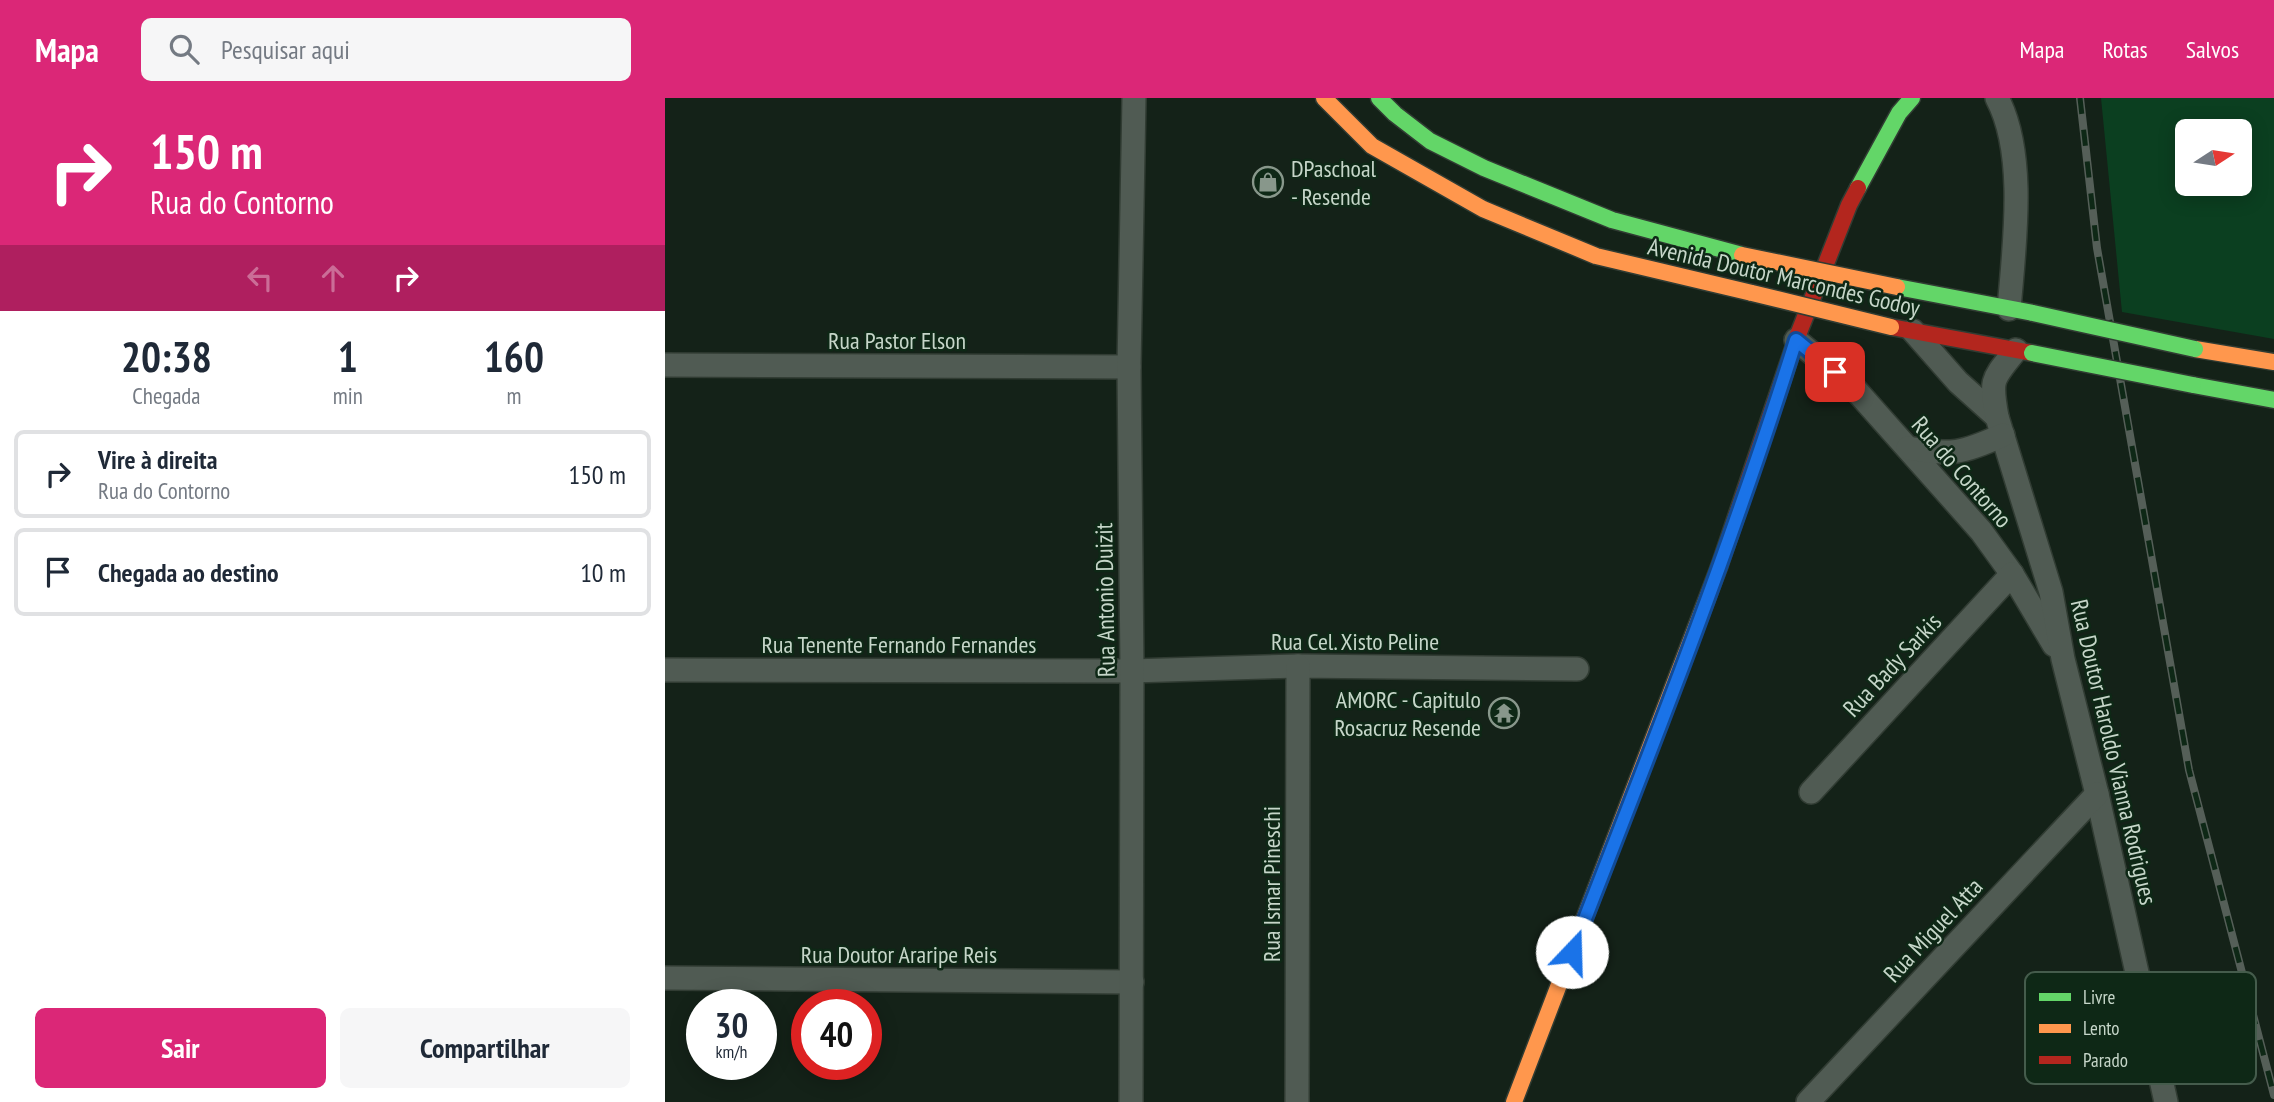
<!DOCTYPE html>
<html lang="pt">
<head>
<meta charset="utf-8">
<style>
	:root { --surface:#fff; --page:#f6f6f7; --text:#1f2937; --muted:#747a83; --line:#e0e1e3; --accent:#db2777 }
	body { margin:0; font-family:"PT Sans Narrow",sans-serif; background:var(--page); color:var(--text); height:100vh; display:flex; flex-direction:column; font-size:26px; white-space:nowrap }
	* { box-sizing:border-box; margin:0 }
	p { font-size:23px; color:var(--muted) }
	.icon { flex:none; width:38px; height:38px; fill:none; stroke:currentColor; stroke-width:2; stroke-linecap:round; stroke-linejoin:round }
	.map { position:relative; flex:1; overflow:hidden }
	.panel { display:flex; flex-direction:column; background:var(--surface); width:665px }
	.panel>* { flex:none }
	.hud { background:#db2777; color:#fff; overflow:hidden }
	.needle { width:46px; rotate:78deg }
	.controls { position:absolute; left:1510px; top:21px; display:grid; gap:14px }
	.controls a { display:grid; place-items:center; width:77px; height:77px; border-radius:10px; background:var(--surface); box-shadow:0 4px 18px #0003; font-size:35px }
	.speed { position:absolute; left:21px; top:891px; display:flex; gap:14px; font-size:35px; font-weight:700; text-align:center }
	.speed>* { display:grid; place-content:center; width:91px; height:91px; border-radius:50%; background:var(--surface); box-shadow:0 4px 18px #0003; line-height:1 }
	.speed small { font-size:18px; font-weight:400 }
	.speed .limit { border:10px solid #d22; background:#fff; color:#111 }
	.pin { position:absolute; display:grid; place-items:center; width:60px; height:60px; color:#fff; margin:-30px; border-radius:14px; box-shadow:0 4px 10px #0006 }
	.me { position:absolute; width:77px; margin:-38px; rotate:21deg; stroke-linejoin:round; filter:drop-shadow(0 0 5px #0008) }
	.turn { display:flex; align-items:center; gap:24px; height:147px; padding:0 35px; font-size:32px }
	.turn .icon { width:91px; height:91px; stroke-width:2.5 }
	.turn b { display:block; font-size:49px; line-height:60px }
	.lanes { display:flex; align-items:center; height:66px; padding:0 35px; background:#0003; justify-content:center; gap:35px; direction:ltr }
	.lanes .off { opacity:.35 }
	.eta { display:flex; justify-content:space-evenly; align-items:center; height:119px; text-align:center }
	.eta b { font-size:42px; font-weight:700; line-height:49px }
	.action { display:flex; gap:14px; margin-top:auto; padding:14px 35px }
	.action a { flex:1; height:80px; border-radius:10px; background:var(--accent); color:#fff; font-size:28px; font-weight:700; line-height:80px; text-align:center }
	.action a+a { background:var(--page); color:var(--text) }
	ul { padding:0; list-style:none }
	li { display:flex; align-items:center; gap:21px; height:88px; margin:0 14px 10px; padding:0 21px; border:4px solid var(--line); border-radius:10px }
	li div { flex:1 }
	li b { display:block; font-size:26px }
	li em { font-style:normal }
	header { display:flex; align-items:center; gap:42px; box-sizing:border-box; height:98px; padding:0 35px; background:var(--accent); color:#fff }
	header strong { font-size:33px }
	nav { display:flex; gap:38px; margin-inline-start:auto; font-size:24px }
	.search { width:490px; height:63px; background:var(--page); display:flex; align-items:center; gap:18px; box-sizing:border-box; padding:0 24px; border-radius:10px; color:var(--muted); font-size:26px }
	main { display:flex; flex:1; min-height:0 }
	.map>svg:first-child { display:block }
	.green { fill:#0b3f20; fill-rule:evenodd }
	.lines { fill:none; stroke-linecap:round; stroke-linejoin:round }
	.street-casing { stroke:#313c33; stroke-width:26 }
	.fast-casing { stroke:#313c33; stroke-width:19 }
	.slow-casing { stroke:#313c33; stroke-width:19 }
	.jam-casing { stroke:#313c33; stroke-width:19 }
	.street { stroke:#505b53; stroke-width:23 }
	.fast { stroke:#63d668; stroke-width:16 }
	.slow { stroke:#ff974d; stroke-width:16 }
	.jam { stroke:#b3261e; stroke-width:16 }
	.rail-casing { stroke:#555f58; stroke-width:8 }
	.rail { stroke:#0e2816; stroke-width:5; stroke-dasharray:16; stroke-linecap:butt }
	.fast-bridge-casing { stroke:#313c33; stroke-width:19; stroke-linecap:butt }
	.slow-bridge-casing { stroke:#313c33; stroke-width:19; stroke-linecap:butt }
	.fast-bridge { stroke:#63d668; stroke-width:16 }
	.slow-bridge { stroke:#ff974d; stroke-width:16 }
	.route-casing { stroke:#114b97; stroke-width:18 }
	.route { stroke:#1a73e8; stroke-width:12 }
	.labels { text-anchor:middle; dominant-baseline:central; stroke-width:5; stroke-linejoin:round; paint-order:stroke }
	.poi-label { font-size:24px; fill:#c6d6c9; stroke:#0e2816; text-anchor:start }
	.street-label { font-size:24px; fill:#c6d6c9; stroke:#0e2816 }
	.key { fill:#0e2816; stroke:#455c4c; stroke-width:2 }
	.key-label { font-size:19px; fill:#c6d6c9 }
</style>
</head>
<body>
<header>
<strong>Mapa</strong>
<div class="search"><svg class="icon" aria-label="search" viewBox="0 0 24 24"><circle cx="10" cy="10" r="6"/><path d="M15 15l6 6"/></svg>Pesquisar aqui</div>
<nav><a>Mapa</a><a>Rotas</a><a>Salvos</a></nav>
</header>
<main>
<section class="panel">
<div class="hud">
<div class="turn"><svg class="icon" aria-label="right" viewBox="0 0 24 24"><path d="M7 20v-9h11M14 6l5 5-5 5"/></svg><div><b>150 m</b>Rua do Contorno</div></div>
<div class="lanes"><svg class="icon off" aria-label="left" viewBox="0 0 24 24"><path d="M17 20v-9H6M10 6l-5 5 5 5"/></svg><svg class="icon off" aria-label="ahead" viewBox="0 0 24 24"><path d="M12 20V5M6 11l6-6 6 6"/></svg><svg class="icon" aria-label="right" viewBox="0 0 24 24"><path d="M7 20v-9h11M14 6l5 5-5 5"/></svg></div>
</div>
<div class="eta">
<div><b>20:38</b><p>Chegada</p></div>
<div><b>1</b><p>min</p></div>
<div><b>160</b><p>m</p></div>
</div>
<ul>
<li><svg class="icon" aria-label="right" viewBox="0 0 24 24"><path d="M7 20v-9h11M14 6l5 5-5 5"/></svg><div><b>Vire à direita</b><p>Rua do Contorno</p></div><em>150 m</em></li>
<li><svg class="icon" aria-label="arrive" viewBox="0 0 24 24"><path d="M6 21V4h12l-3 4 3 4H6"/></svg><div><b>Chegada ao destino</b></div><em>10 m</em></li>
</ul>
<div class="action"><a>Sair</a><a>Compartilhar</a></div>
</section>
<div class="map">
<svg width="1609" height="1004" viewBox="0 0 1609 1004">
	<rect width="100%" height="100%" fill="#142218"/>
	<path class="green" d="M1436 0H1609V241L1457 214ZM1522 33H1575V86H1522Z"/>
	<g class="lines">
		<g class="street-casing">
			<g id="street">
				<path d="M1332 0C1362 56 1349 149 1344 211"/>
				<polyline points="1248,233 1293,284 1332,319"/>
				<polyline points="1131,242 1189,290 1316,433 1347,476 1389,547"/>
				<path d="M1351 252C1327 282 1325 280 1332 319L1386 494 1398 561 1432 696 1501 1004"/>
				<polyline points="0,267 464,269"/>
				<path d="M1243 350C1286 358 1298 355 1338 337"/>
				<polyline points="0,572 467,573 633,568 912,571"/>
				<polyline points="1146,694 1347,476"/>
				<polyline points="0,880 467,884"/>
				<polyline points="466,1004 467,573 464,269 469,0"/>
				<polyline points="632,1004 633,568"/>
				<polyline points="1143,1004 1432,696"/>
			</g>
		</g>
		<g class="fast-casing">
			<g id="fast">
				<polyline points="714,0 730,16 765,43 819,70 947,122 1077,157"/>
				<polyline points="1193,90 1234,15 1247,0"/>
				<polyline points="1232,189 1368,215"/>
				<polyline points="1528,287 1609,302"/>
			</g>
		</g>
		<g class="slow-casing">
			<g id="slow">
				<polyline points="659,0 707,48 818,111 931,158 1087,195"/>
				<polyline points="1530,251 1609,264"/>
				<polyline points="849,1004 1054,469"/>
			</g>
		</g>
		<g class="jam-casing">
			<g id="jam">
				<polyline points="1226,229 1367,255"/>
				<polyline points="1054,469 1131,242 1184,107 1193,90"/>
			</g>
		</g>
		<use href="#street" class="street"/>
		<use href="#fast" class="fast"/>
		<use href="#slow" class="slow"/>
		<use href="#jam" class="jam"/>
		<g class="rail-casing">
			<polyline id="rail" points="1415,0 1432,150 1524,672 1609,997"/>
		</g>
		<use href="#rail" class="rail"/>
		<g class="fast-bridge-casing">
			<g id="fast-bridge">
				<polyline points="1368,215 1530,251"/>
				<polyline points="1367,255 1528,287"/>
			</g>
		</g>
		<g class="slow-bridge-casing">
			<g id="slow-bridge">
				<polyline points="1077,157 1232,189"/>
				<polyline points="1087,195 1226,229"/>
			</g>
		</g>
		<use href="#fast-bridge" class="fast-bridge"/>
		<use href="#slow-bridge" class="slow-bridge"/>
	</g>
	<g class="lines">
		<g class="route-casing">
			<path id="route" d="M907 854C986 652 1066 450 1131 242L1170 274"/>
		</g>
		<use href="#route" class="route"/>
	</g>
	<defs>
		<g id="shop-ring" transform="scale(1.575)"><circle r="9.5" fill="#0e2816" stroke="#88978b" stroke-width="1.5"/><path d="M-5-2.5h2.3a2.7 3.5 0 0 1 5.4 0H5L5.5 6h-11ZM-1.5-2.5h3a1.5 2.3 0 0 0-3 0Z" fill="#88978b"/></g>
		<g id="temple-ring" transform="scale(1.575)"><circle r="9.5" fill="#0e2816" stroke="#88978b" stroke-width="1.5"/><path d="M0-6L5-2H3V0L6.5 2.5H4V6H1.5V3h-3V6H-4V2.5H-6.5L-3 0V-2H-5Z" fill="#88978b"/></g>
	</defs>
	<g fill-rule="evenodd">
		<use href="#shop-ring" x="603" y="84"/>
		<use href="#temple-ring" x="839" y="615"/>
	</g>
	<g class="labels">
		<g class="poi-label">
			<text x="626" y="70">DPaschoal<tspan x="626" dy="28">- Resende</tspan></text>
			<text x="816" y="601" text-anchor="end">AMORC - Capitulo<tspan x="816" dy="28">Rosacruz Resende</tspan></text>
		</g>
		<g class="street-label">
			<text transform="translate(1119 179) rotate(13)">Avenida Doutor Marcondes Godoy</text>
			<text x="232" y="242">Rua Pastor Elson</text>
			<text transform="translate(1297 374) rotate(49)">Rua do Contorno</text>
			<text transform="translate(440 502) rotate(-91)">Rua Antonio Duizit</text>
			<text x="690" y="543">Rua Cel. Xisto Peline</text>
			<text x="234" y="546">Rua Tenente Fernando Fernandes</text>
			<text transform="translate(1227 567) rotate(-47)">Rua Bady Sarkis</text>
			<text transform="translate(1449 654) rotate(77)">Rua Doutor Haroldo Vianna Rodrigues</text>
			<text transform="translate(606 786) rotate(-90)">Rua Ismar Pineschi</text>
			<text transform="translate(1268 832) rotate(-47)">Rua Miguel Atta</text>
			<text x="234" y="856">Rua Doutor Araripe Reis</text>
		</g>
	</g>
	<rect x="1360" y="874" width="231" height="112" rx="10" class="key"/>
	<rect x="1374" y="895" width="32" height="8" fill="#63d668"/>
	<rect x="1374" y="926" width="32" height="9" fill="#ff974d"/>
	<rect x="1374" y="958" width="32" height="8" fill="#b3261e"/>
	<g class="key-label">
		<text x="1418" y="906">Livre</text>
		<text x="1418" y="937">Lento</text>
		<text x="1418" y="969">Parado</text>
	</g>
</svg>
<div class="controls">
<a><svg class="needle" viewBox="-14 -14 28 28"><path d="M0-13l5 13h-10z" fill="#e53935"/><path d="M0 13l5-13h-10z" fill="#747a83"/></svg></a>
</div>
<div class="speed"><div>30<small>km/h</small></div><div class="limit">40</div></div>
<div class="pin" style="left:1170px;top:274px;background:#d93025"><svg class="icon" aria-label="arrive" viewBox="0 0 24 24"><path d="M6 21V4h12l-3 4 3 4H6"/></svg></div>
<svg class="me" style="left:907px;top:854px" viewBox="-20 -20 40 40"><circle r="19" fill="#fff"/><path d="M0-13L10 11 0 6-10 11z" fill="#1a73e8"/></svg>
</div>
</main>
</body>
</html>
